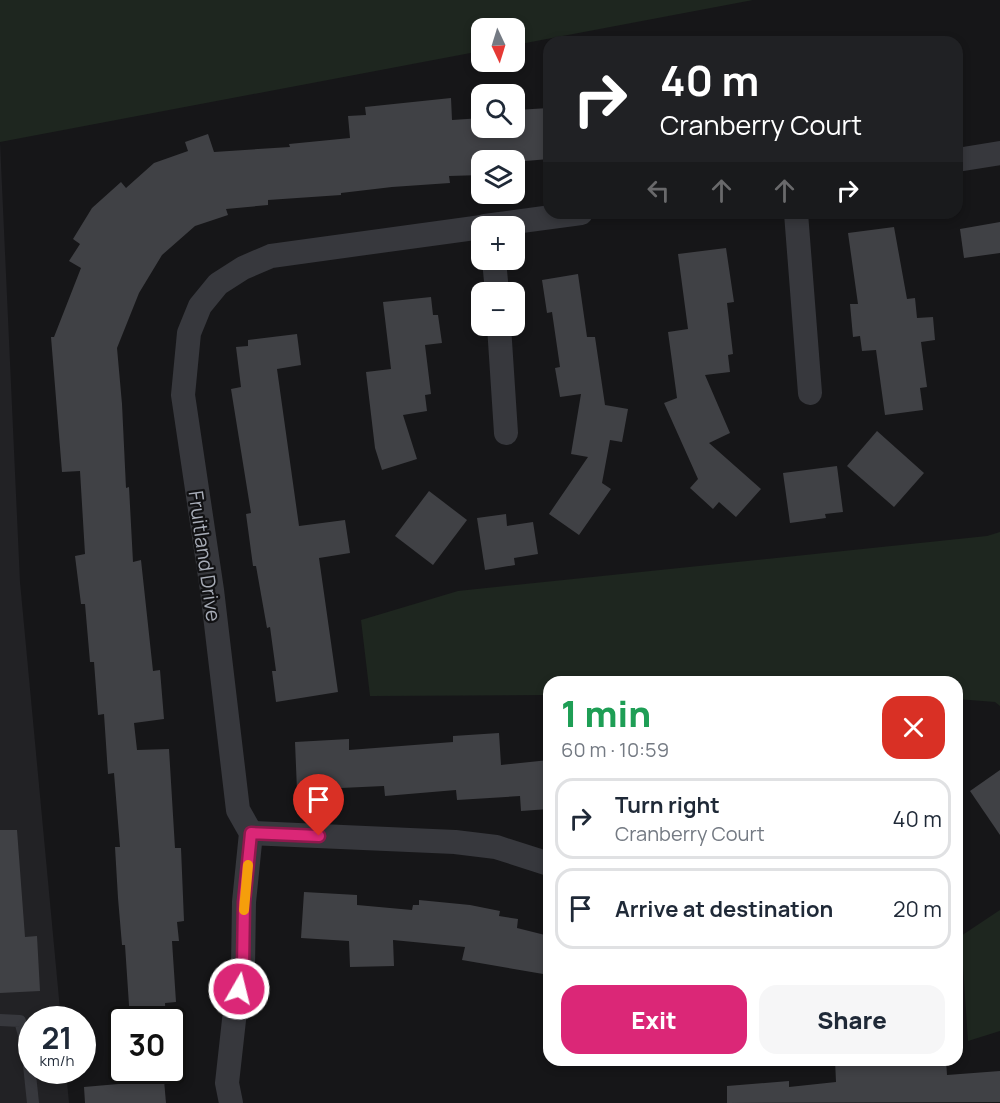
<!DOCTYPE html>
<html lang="en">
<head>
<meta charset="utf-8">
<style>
	:root { --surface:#fff; --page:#f6f6f7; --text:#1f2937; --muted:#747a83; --line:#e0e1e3; --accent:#db2777 }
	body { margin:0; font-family:Manrope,sans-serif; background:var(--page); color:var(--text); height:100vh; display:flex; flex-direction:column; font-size:22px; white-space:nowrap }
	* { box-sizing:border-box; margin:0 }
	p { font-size:20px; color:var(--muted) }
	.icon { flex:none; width:33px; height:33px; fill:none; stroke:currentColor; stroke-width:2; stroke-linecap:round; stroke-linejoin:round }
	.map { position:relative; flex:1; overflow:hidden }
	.sheet { position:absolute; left:543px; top:676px; width:420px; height:390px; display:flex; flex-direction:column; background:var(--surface); border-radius:18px; box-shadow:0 3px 9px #0003 }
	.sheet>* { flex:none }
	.guide { position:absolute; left:543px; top:36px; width:420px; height:183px; border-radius:18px; box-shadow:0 3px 9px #0003; background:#202124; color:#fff; overflow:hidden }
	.needle { width:39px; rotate:176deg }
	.tools { position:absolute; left:471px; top:18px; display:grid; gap:12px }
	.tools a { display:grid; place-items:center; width:54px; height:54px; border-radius:12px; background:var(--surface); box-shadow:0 3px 9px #0003; font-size:30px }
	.speed { position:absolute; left:18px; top:1006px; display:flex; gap:12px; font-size:30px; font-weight:700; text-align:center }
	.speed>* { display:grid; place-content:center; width:78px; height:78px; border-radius:50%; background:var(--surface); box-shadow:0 3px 9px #0003; line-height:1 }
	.speed small { font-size:15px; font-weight:400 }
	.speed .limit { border:3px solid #111; border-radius:9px; background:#fff; color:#111 }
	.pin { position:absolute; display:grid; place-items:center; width:51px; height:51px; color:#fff; margin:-62px -26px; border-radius:50% 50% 50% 0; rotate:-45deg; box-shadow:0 0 6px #0007 }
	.pin .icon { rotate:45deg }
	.me { position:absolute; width:66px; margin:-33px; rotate:8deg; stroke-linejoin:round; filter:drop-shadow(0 0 4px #0008) }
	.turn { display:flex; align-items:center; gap:21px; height:126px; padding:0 18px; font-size:27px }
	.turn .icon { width:78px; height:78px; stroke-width:2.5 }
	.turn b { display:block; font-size:42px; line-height:51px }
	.lanes { display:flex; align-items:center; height:57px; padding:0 18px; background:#0003; justify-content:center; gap:30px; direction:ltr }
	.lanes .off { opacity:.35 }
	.round { display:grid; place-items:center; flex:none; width:63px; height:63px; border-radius:18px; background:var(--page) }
	.head { display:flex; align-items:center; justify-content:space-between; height:102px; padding:0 18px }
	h1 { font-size:36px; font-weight:800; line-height:45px; color:#1e9e55 }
	.primary-button { display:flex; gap:12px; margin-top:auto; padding:12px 18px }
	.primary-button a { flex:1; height:69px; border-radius:18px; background:var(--accent); color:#fff; font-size:24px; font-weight:800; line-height:69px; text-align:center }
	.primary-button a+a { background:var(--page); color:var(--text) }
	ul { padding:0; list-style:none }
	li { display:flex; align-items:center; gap:18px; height:81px; margin:0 12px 9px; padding:0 6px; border:3px solid var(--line); border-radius:18px }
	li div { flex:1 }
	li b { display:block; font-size:22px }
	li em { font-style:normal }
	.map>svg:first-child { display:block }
	.built { fill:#222225 }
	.green { fill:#1e261f }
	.building { fill:#404145 }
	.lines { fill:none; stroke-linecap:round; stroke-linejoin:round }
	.service { stroke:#37383d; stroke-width:12 }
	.minor { stroke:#37383d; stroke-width:24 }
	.route-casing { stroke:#8e194d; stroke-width:15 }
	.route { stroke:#db2777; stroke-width:10 }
	.slow { stroke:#f59e0b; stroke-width:10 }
	.labels { text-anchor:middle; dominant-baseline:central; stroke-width:4.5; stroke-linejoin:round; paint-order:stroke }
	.street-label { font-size:20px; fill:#a8adb8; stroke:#111113 }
</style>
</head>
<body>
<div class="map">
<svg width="1000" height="1103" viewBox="0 0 1000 1103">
	<rect width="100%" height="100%" fill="#161618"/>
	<polygon class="built" points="0,142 20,582 61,1020 32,1020 32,1071 66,1071 69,1103 0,1103"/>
	<g class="green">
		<polygon points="0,0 753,0 515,45 514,28 482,28 481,51 0,142"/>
		<polygon points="1000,532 1000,706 995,702 957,699 957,682 549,682 549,695 370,696 361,620 458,591 987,536"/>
		<polygon points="1000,910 1000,1031 968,1041 961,936"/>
	</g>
	<g class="building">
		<polygon points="451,98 452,120 482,118 482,128 514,128 516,110 549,108 549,159 514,162 482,160 482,175 449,176 450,183 392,187 341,193 341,195 268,200 268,205 226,209 228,215 195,226 162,255 139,293 117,348 122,404 126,488 129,487 133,562 141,560 153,671 160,670 164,719 134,723 137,750 169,749 175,848 181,848 184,921 177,922 179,941 172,941 176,1002 165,1003 166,1020 130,1020 125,945 122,945 118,898 115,847 120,847 114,773 108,774 104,714 98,715 94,662 90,662 85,604 81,604 75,556 85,554 80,471 62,472 51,337 54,337 81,268 69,261 80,244 73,239 92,208 121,182 126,188 154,163 188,151 185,142 208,134 214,152 290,147 289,144 350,138 348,116 366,115 365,107"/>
		<polygon points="1000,222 1000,253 964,258 960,229"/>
		<polygon points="894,227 907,299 915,298 917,318 933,317 935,340 921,342 927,387 920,388 923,410 885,415 876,350 862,351 860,336 853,337 850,304 858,304 848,233"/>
		<polygon points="726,248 734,302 727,303 733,354 728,355 730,372 705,375 730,433 709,443 761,489 736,517 719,502 713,509 690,488 698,479 664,403 677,398 668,332 688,329 678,254"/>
		<polygon points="578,274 587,337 595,337 605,405 628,409 622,442 610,440 602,483 611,489 579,535 549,514 588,457 571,454 581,394 560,397 555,368 560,367 552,312 547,313 542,280"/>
		<polygon points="431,297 433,315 438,315 442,343 425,345 431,394 425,395 427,411 403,415 417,459 382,470 375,448 366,372 391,369 383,302"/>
		<polygon points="297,334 301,365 277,369 299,526 345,520 350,553 319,558 338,692 276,702 272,671 276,671 270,627 267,628 256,566 253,566 246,514 251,513 231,389 241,387 236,347 248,346 248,340"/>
		<polygon points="877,431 924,473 894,507 847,466"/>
		<polygon points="837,466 843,512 825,514 826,518 790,523 783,473"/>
		<polygon points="429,491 467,520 433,565 395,536"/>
		<polygon points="506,514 507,526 533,522 538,554 514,558 515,565 485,570 477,518"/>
		<polygon points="499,733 501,765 549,760 549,809 521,811 520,796 457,800 456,790 385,796 384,786 297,790 295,742 349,739 349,750 453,742 453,736"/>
		<polygon points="1000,770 1000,835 970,791"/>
		<polygon points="0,830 17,830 25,937 37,936 40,991 0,993"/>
		<polygon points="304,892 357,895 357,905 412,910 413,905 419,905 419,900 470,905 500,911 499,916 518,919 517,928 549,936 549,975 462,960 465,947 393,940 394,966 350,967 349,941 301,938"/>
		<polygon points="835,1060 888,1060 888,1062 946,1060 947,1075 1000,1071 1000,1102 727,1103 727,1086 789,1081 789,1087 836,1082"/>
		<polygon points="164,1080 166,1103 85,1103 84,1087"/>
	</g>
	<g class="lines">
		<polyline class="service" points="0,1020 20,1021 27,1046 33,1103"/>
		<g class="minor">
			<polyline points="957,160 1000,153"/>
			<polyline points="796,213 810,393"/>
			<polyline points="485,226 581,213"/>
			<polyline points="494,260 497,292"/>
			<polyline points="499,326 506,433"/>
			<polyline points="251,833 455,842 496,847 549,864"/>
			<polyline points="231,1103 227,1083 235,1011 243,967 244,902 251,833 238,810 212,590 183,395 189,333 200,306 218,284 243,268 271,256 482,227"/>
		</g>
	</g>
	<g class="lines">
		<g class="route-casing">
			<polyline id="route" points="239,989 243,968 244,902 251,833 319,836"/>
		</g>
		<use href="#route" class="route"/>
		<polyline class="slow" points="244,910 248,865"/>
	</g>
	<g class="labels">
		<g class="street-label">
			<text transform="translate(205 556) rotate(82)">Fruitland Drive</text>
		</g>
	</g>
</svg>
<div class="tools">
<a><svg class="needle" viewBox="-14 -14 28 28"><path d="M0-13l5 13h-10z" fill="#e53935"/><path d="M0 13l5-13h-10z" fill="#747a83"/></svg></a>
<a><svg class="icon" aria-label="search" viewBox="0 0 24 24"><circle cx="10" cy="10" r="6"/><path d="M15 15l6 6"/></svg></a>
<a><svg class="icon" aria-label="layers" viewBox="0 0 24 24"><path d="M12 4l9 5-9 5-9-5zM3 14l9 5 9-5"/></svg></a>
<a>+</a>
<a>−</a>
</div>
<div class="speed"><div>21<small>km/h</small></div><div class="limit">30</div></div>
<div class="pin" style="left:319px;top:836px;background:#d93025"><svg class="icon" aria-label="arrive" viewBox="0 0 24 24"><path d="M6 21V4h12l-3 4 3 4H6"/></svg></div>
<svg class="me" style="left:239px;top:989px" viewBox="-20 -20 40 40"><circle r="17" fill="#db2777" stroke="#fff" stroke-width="3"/><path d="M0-11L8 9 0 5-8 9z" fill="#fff"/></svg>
<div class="guide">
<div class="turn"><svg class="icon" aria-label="right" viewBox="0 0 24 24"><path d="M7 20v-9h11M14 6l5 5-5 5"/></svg><div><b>40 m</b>Cranberry Court</div></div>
<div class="lanes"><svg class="icon off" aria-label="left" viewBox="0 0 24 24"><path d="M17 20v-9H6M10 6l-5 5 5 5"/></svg><svg class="icon off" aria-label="ahead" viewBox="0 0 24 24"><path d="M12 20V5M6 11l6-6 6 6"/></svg><svg class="icon off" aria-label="ahead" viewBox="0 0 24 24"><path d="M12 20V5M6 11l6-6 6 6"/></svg><svg class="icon" aria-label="right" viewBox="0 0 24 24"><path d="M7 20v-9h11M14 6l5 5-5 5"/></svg></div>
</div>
<section class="sheet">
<div class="head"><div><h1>1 min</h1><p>60 m · 10:59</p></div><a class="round" style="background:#d93025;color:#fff"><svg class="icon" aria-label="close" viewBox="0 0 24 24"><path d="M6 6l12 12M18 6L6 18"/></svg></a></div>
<ul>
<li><svg class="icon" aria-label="right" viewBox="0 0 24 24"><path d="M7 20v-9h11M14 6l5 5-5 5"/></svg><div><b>Turn right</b><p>Cranberry Court</p></div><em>40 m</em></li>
<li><svg class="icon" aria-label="arrive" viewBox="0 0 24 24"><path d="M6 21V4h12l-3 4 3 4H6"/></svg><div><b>Arrive at destination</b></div><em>20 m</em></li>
</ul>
<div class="primary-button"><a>Exit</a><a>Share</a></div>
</section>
</div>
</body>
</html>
